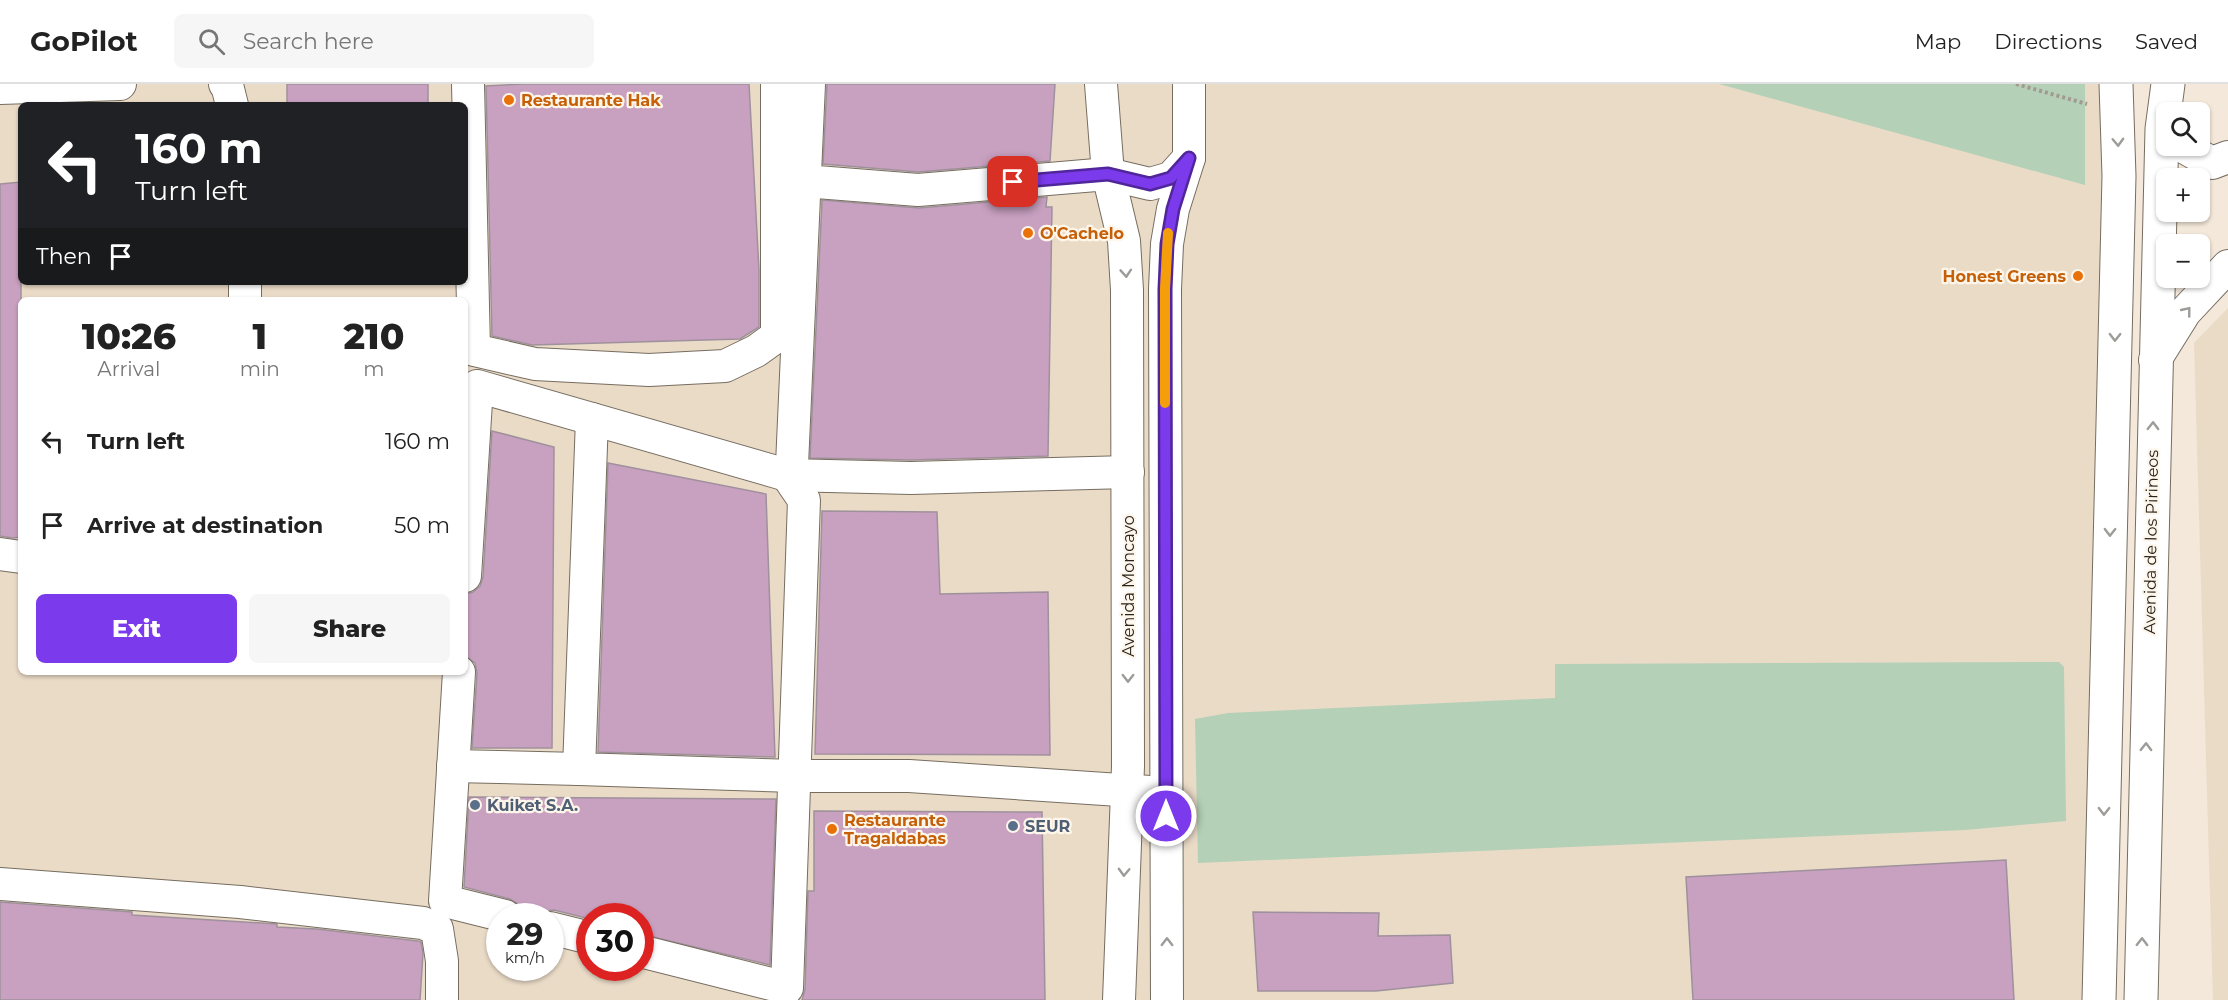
<!DOCTYPE html>
<html lang="en">
<head>
<meta charset="utf-8">
<style>
	:root { --surface:#fff; --page:#f6f6f6; --text:#222; --muted:#767676; --line:#e0e0e0; --accent:#7c3aed }
	body { margin:0; font-family:Montserrat,sans-serif; background:var(--page); color:var(--text); height:100vh; display:flex; flex-direction:column; font-size:22px; white-space:nowrap }
	* { box-sizing:border-box; margin:0 }
	p { font-size:20px; color:var(--muted) }
	.icon { flex:none; width:33px; height:33px; fill:none; stroke:currentColor; stroke-width:2; stroke-linecap:round; stroke-linejoin:round }
	.map { position:relative; flex:1; overflow:hidden }
	.panel { position:absolute; left:18px; top:213px; width:450px; height:378px; display:flex; flex-direction:column; background:var(--surface); border-radius:9px; box-shadow:0 2px 4px #0004 }
	.panel>* { flex:none }
	.top-card { position:absolute; left:18px; top:18px; width:450px; height:183px; border-radius:9px; box-shadow:0 2px 4px #0004; background:#202124; color:#fff; overflow:hidden }
	.tools { position:absolute; left:2156px; top:18px; display:grid; gap:12px }
	.tools a { display:grid; place-items:center; width:54px; height:54px; border-radius:9px; background:var(--surface); box-shadow:0 2px 4px #0004; font-size:30px }
	.speed { position:absolute; left:486px; top:819px; display:flex; gap:12px; font-size:30px; font-weight:700; text-align:center }
	.speed>* { display:grid; place-content:center; width:78px; height:78px; border-radius:50%; background:var(--surface); box-shadow:0 2px 4px #0004; line-height:1 }
	.speed small { font-size:15px; font-weight:400 }
	.speed .limit { border:9px solid #d22; background:#fff; color:#111 }
	.pin { position:absolute; display:grid; place-items:center; width:51px; height:51px; color:#fff; margin:-26px; border-radius:12px; box-shadow:0 3px 9px #0006 }
	.me { position:absolute; width:66px; margin:-33px; rotate:0deg; stroke-linejoin:round; filter:drop-shadow(0 0 4px #0008) }
	.turn { display:flex; align-items:center; gap:21px; height:126px; padding:0 18px; font-size:27px }
	.turn .icon { width:78px; height:78px; stroke-width:2.5 }
	.turn b { display:block; font-size:42px; line-height:51px }
	.then { display:flex; align-items:center; height:57px; padding:0 18px; background:#0003; gap:12px; font-size:22px }
	.eta { display:flex; justify-content:space-evenly; align-items:center; height:102px; text-align:center }
	.eta b { font-size:36px; font-weight:800; line-height:42px }
	.button { display:flex; gap:12px; margin-top:auto; padding:12px 18px }
	.button a { flex:1; height:69px; border-radius:9px; background:var(--accent); color:#fff; font-size:24px; font-weight:800; line-height:69px; text-align:center }
	.button a+a { background:var(--page); color:var(--text) }
	ul { padding:0; list-style:none }
	li { display:flex; align-items:center; gap:18px; height:84px; padding:0 18px }
	li div { flex:1 }
	li b { display:block; font-size:22px }
	li em { font-style:normal }
	header { display:flex; align-items:center; gap:36px; box-sizing:border-box; height:84px; padding:0 30px; background:var(--surface); border-bottom:2px solid var(--line) }
	header strong { font-size:28px }
	nav { display:flex; gap:33px; margin-inline-start:auto; font-size:21px }
	.search { width:420px; height:54px; background:var(--page); display:flex; align-items:center; gap:15px; box-sizing:border-box; padding:0 21px; border-radius:9px; color:var(--muted); font-size:22px }
	.map>svg:first-child { display:block }
	.built { fill:#eadbc7; fill-rule:evenodd }
	.green { fill:#b4d0b7 }
	.building { fill:#c8a0c0; stroke:#9f919c; stroke-width:1.5 }
	.lines { fill:none; stroke-linecap:round; stroke-linejoin:round }
	.minor-casing { stroke:#766d60; stroke-width:34 }
	.major-casing { stroke:#766d60; stroke-width:35 }
	.path { stroke:#a29a8f; stroke-width:4; stroke-dasharray:3 3; stroke-linecap:butt }
	.minor { stroke:#fff; stroke-width:32 }
	.major { stroke:#fff; stroke-width:33 }
	.oneway { stroke:#9d9c99 }
	.route-casing { stroke:#51269a; stroke-width:15 }
	.route { stroke:#7c3aed; stroke-width:10 }
	.slow { stroke:#f59e0b; stroke-width:10 }
	.food-dot { fill:#e8710a; stroke:#fef6ea; stroke-width:2 }
	.service-dot { fill:#5c6f8a; stroke:#fef6ea; stroke-width:2 }
	.labels { text-anchor:middle; dominant-baseline:central; stroke-width:4.5; stroke-linejoin:round; paint-order:stroke }
	.food-label { font-size:16px; font-weight:bold; fill:#c56008; stroke:#fef6ea; text-anchor:start }
	.street-label { font-size:16px; fill:#26221d; stroke:#fef6ea }
	.service-label { font-size:16px; font-weight:bold; fill:#4e5e75; stroke:#fef6ea; text-anchor:start }
</style>
</head>
<body>
<header>
<strong>GoPilot</strong>
<div class="search"><svg class="icon" aria-label="search" viewBox="0 0 24 24"><circle cx="10" cy="10" r="6"/><path d="M15 15l6 6"/></svg>Search here</div>
<nav><a>Map</a><a>Directions</a><a>Saved</a></nav>
</header>
<div class="map">
<svg width="2228" height="916" viewBox="0 0 2228 916">
	<rect width="100%" height="100%" fill="#f3e8d9"/>
	<g class="built">
		<path d="M0 0H2116L2098 916H0ZM21 21H465V198H21ZM21 216H465V588H21ZM500 832H550V884H500ZM590 832H640V884H590Z"/>
		<polygon points="2228,224 2228,916 2213,916 2194,259"/>
	</g>
	<g class="green">
		<polygon points="1719,0 2085,0 2085,101"/>
		<polygon points="2059,578 2064,583 2066,737 1965,746 1198,779 1195,635 1228,629 1555,614 1555,580"/>
	</g>
	<g class="building">
		<rect x="287" y="0" width="141" height="21"/>
		<polygon points="524,0 749,0 759,186 759,243 740,255 532,261 492,252 486,2"/>
		<polygon points="827,0 1055,0 1050,77 918,88 823,80"/>
		<polygon points="21,98 21,453 13,454 0,452 0,100"/>
		<polygon points="1047,113 1046,123 1052,123 1048,372 911,376 810,374 822,116 919,124"/>
		<polygon points="492,347 554,363 552,664 472,664 477,589 475,579 465,572 465,510 473,508 480,502 483,493"/>
		<polygon points="608,379 766,410 775,673 598,668"/>
		<polygon points="822,427 937,428 940,510 1048,508 1050,671 815,670"/>
		<polygon points="469,713 776,715 770,881 640,850 640,832 590,832 590,835 554,826 546,827 533,832 522,830 518,820 510,815 464,803"/>
		<polygon points="814,727 1042,728 1045,916 802,916 805,905 808,807 814,807"/>
		<polygon points="2006,776 2014,916 1693,916 1686,793"/>
		<polygon points="0,818 132,828 132,831 262,839 277,840 277,843 317,845 418,857 421,858 423,869 420,916 0,916"/>
		<polygon points="1253,828 1379,829 1378,852 1450,851 1453,899 1376,907 1258,907"/>
	</g>
	<g class="lines">
		<g class="minor-casing">
			<g id="minor">
				<polyline points="225,0 227,1 232,21"/>
				<polyline points="468,0 474,266 535,280 649,286 725,282 756,267 777,252 777,0"/>
				<polyline points="1101,0 1108,90 1150,100 1171,94 1189,74 1189,0"/>
				<polyline points="0,4 120,0"/>
				<polyline points="2182,62 2212,79 2228,73"/>
				<polyline points="804,97 918,106 1108,90 1124,157 1127,206 1128,682 1119,916"/>
				<polyline points="245,216 245,198"/>
				<polyline points="2155,276 2185,228 2228,182"/>
				<polyline points="592,335 579,685 795,692 909,692 1165,709"/>
				<polyline points="787,391 792,381 809,0"/>
				<polyline points="0,470 21,473"/>
				<polyline points="465,492 477,302 787,391 911,394 1128,388"/>
				<polyline points="459,588 445,817 505,832"/>
				<polyline points="453,682 579,685"/>
				<polyline points="0,800 240,818 423,839 437,845 442,877 442,916"/>
				<polyline points="550,844 590,854"/>
				<polyline points="640,867 787,904 804,416 787,391"/>
				<polyline points="1167,916 1165,205 1167,160 1173,125 1189,74"/>
			</g>
		</g>
		<g class="major-casing">
			<g id="major">
				<polyline points="2099,916 2119,92 2116,0"/>
				<polyline points="2141,916 2162,45 2168,0"/>
			</g>
		</g>
		<polyline class="path" points="2016,0 2087,20"/>
		<use href="#minor" class="minor"/>
		<use href="#major" class="major"/>
	</g>
	<defs><path id="oneway-chevron" d="M-2-3.5L2.5 0L-2 3.5" fill="none" stroke-width="1.6" stroke-linecap="round" stroke-linejoin="round" transform="scale(1.5)"/></defs>
	<g class="oneway">
		<use href="#oneway-chevron" transform="translate(2118 58) rotate(88)"/>
		<use href="#oneway-chevron" transform="translate(1126 189) rotate(86)"/>
		<use href="#oneway-chevron" transform="translate(2187 227) rotate(-51)"/>
		<use href="#oneway-chevron" transform="translate(2115 253) rotate(91)"/>
		<use href="#oneway-chevron" transform="translate(2153 342) rotate(-89)"/>
		<use href="#oneway-chevron" transform="translate(2110 448) rotate(91)"/>
		<use href="#oneway-chevron" transform="translate(1128 594) rotate(90)"/>
		<use href="#oneway-chevron" transform="translate(2146 663) rotate(-89)"/>
		<use href="#oneway-chevron" transform="translate(2104 727) rotate(91)"/>
		<use href="#oneway-chevron" transform="translate(1124 788) rotate(92)"/>
		<use href="#oneway-chevron" transform="translate(1167 858) rotate(-90)"/>
		<use href="#oneway-chevron" transform="translate(2142 858) rotate(-89)"/>
	</g>
	<g class="lines">
		<g class="route-casing">
			<polyline id="route" points="1013,98 1108,90 1150,100 1171,94 1189,74 1173,125 1167,160 1165,205 1166,732"/>
		</g>
		<use href="#route" class="route"/>
		<polyline class="slow" points="1165,319 1165,205 1168,149"/>
	</g>
	<g class="food-dot">
		<circle cx="509" cy="16" r="6"/>
		<circle cx="1028" cy="149" r="6"/>
		<circle cx="2078" cy="192" r="6"/>
		<circle cx="832" cy="745" r="6"/>
	</g>
	<g class="service-dot">
		<circle cx="475" cy="721" r="6"/>
		<circle cx="1013" cy="742" r="6"/>
	</g>
	<g class="labels">
		<g class="food-label">
			<text x="521" y="16">Restaurante Hak</text>
			<text x="1040" y="149">O'Cachelo</text>
			<text x="2066" y="192" text-anchor="end">Honest Greens</text>
			<text x="844" y="736">Restaurante<tspan x="844" dy="18">Tragaldabas</tspan></text>
		</g>
		<g class="street-label">
			<text transform="translate(2151 458) rotate(-89)">Avenida de los Pirineos</text>
			<text transform="translate(1128 502) rotate(-90)">Avenida Moncayo</text>
		</g>
		<g class="service-label">
			<text x="487" y="721">Kuiket S.A.</text>
			<text x="1025" y="742">SEUR</text>
		</g>
	</g>
</svg>
<div class="tools">
<a><svg class="icon" aria-label="search" viewBox="0 0 24 24"><circle cx="10" cy="10" r="6"/><path d="M15 15l6 6"/></svg></a>
<a>+</a>
<a>−</a>
</div>
<div class="speed"><div>29<small>km/h</small></div><div class="limit">30</div></div>
<div class="pin" style="left:1013px;top:98px;background:#d93025"><svg class="icon" aria-label="arrive" viewBox="0 0 24 24"><path d="M6 21V4h12l-3 4 3 4H6"/></svg></div>
<svg class="me" style="left:1166px;top:732px" viewBox="-20 -20 40 40"><circle r="17" fill="#7c3aed" stroke="#fff" stroke-width="3"/><path d="M0-11L8 9 0 5-8 9z" fill="#fff"/></svg>
<div class="top-card">
<div class="turn"><svg class="icon" aria-label="left" viewBox="0 0 24 24"><path d="M17 20v-9H6M10 6l-5 5 5 5"/></svg><div><b>160 m</b>Turn left</div></div>
<div class="then">Then<svg class="icon" aria-label="arrive" viewBox="0 0 24 24"><path d="M6 21V4h12l-3 4 3 4H6"/></svg></div>
</div>
<section class="panel">
<div class="eta">
<div><b>10:26</b><p>Arrival</p></div>
<div><b>1</b><p>min</p></div>
<div><b>210</b><p>m</p></div>
</div>
<ul>
<li><svg class="icon" aria-label="left" viewBox="0 0 24 24"><path d="M17 20v-9H6M10 6l-5 5 5 5"/></svg><div><b>Turn left</b></div><em>160 m</em></li>
<li><svg class="icon" aria-label="arrive" viewBox="0 0 24 24"><path d="M6 21V4h12l-3 4 3 4H6"/></svg><div><b>Arrive at destination</b></div><em>50 m</em></li>
</ul>
<div class="button"><a>Exit</a><a>Share</a></div>
</section>
</div>
</body>
</html>
